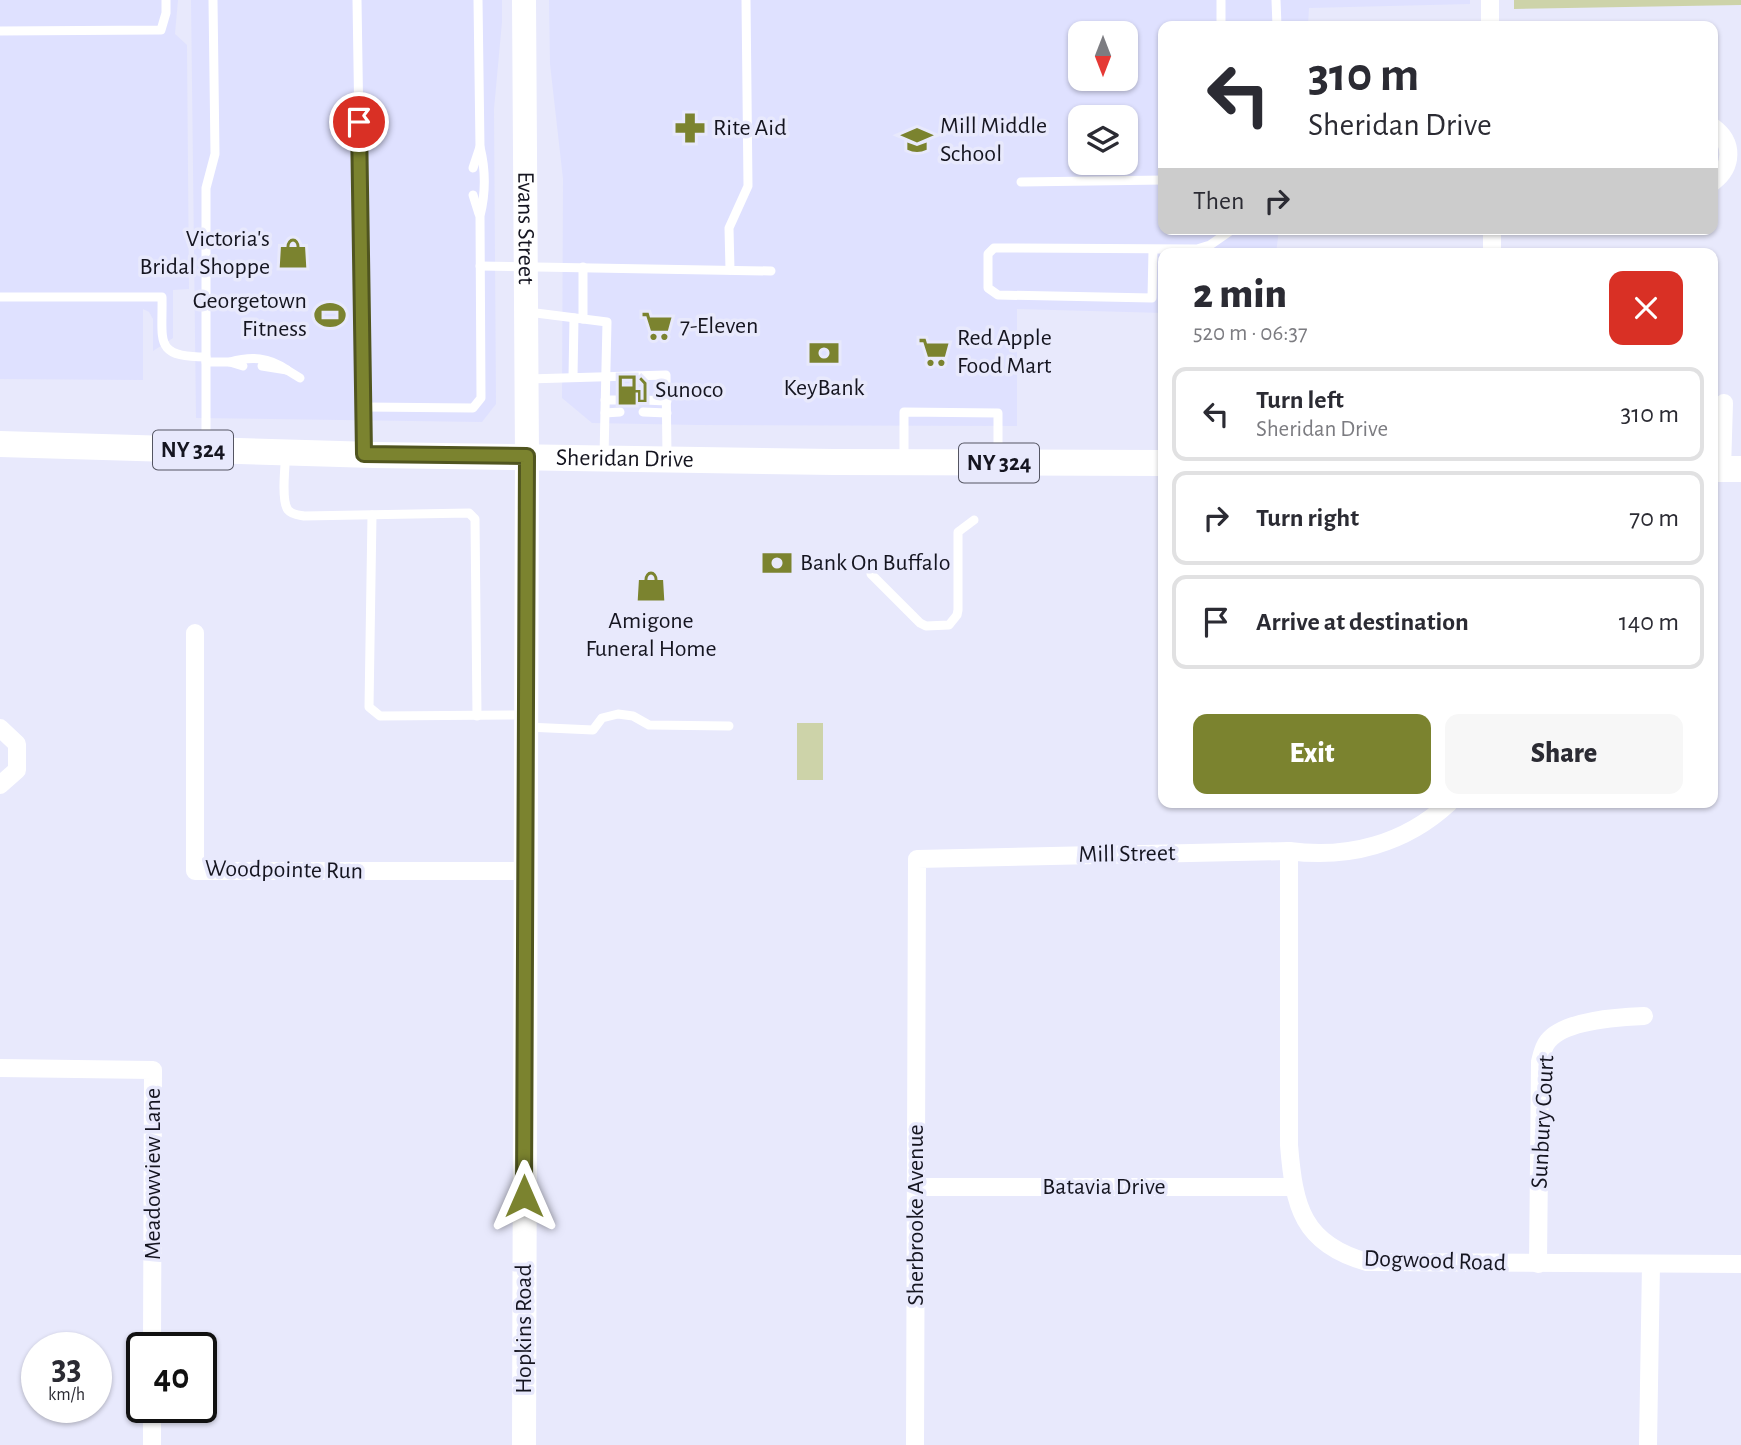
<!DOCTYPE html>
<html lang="en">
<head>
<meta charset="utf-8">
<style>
	:root { --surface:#fff; --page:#f7f7f7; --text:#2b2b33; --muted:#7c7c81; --line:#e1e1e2; --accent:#7b832f }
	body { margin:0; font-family:"Alegreya Sans",sans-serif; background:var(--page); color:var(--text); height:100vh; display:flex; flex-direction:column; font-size:26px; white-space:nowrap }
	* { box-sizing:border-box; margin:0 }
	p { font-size:23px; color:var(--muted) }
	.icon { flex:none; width:38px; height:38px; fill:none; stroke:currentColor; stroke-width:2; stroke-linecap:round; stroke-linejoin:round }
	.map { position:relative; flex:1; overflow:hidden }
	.side { position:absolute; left:1158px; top:248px; width:560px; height:560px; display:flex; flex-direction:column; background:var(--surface); border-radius:14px; box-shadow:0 2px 5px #0004 }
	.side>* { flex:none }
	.guide { position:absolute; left:1158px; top:21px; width:560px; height:214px; border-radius:14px; box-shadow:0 2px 5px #0004; background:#fff; color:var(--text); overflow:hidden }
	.needle { width:46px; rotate:180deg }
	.fabs { position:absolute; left:1068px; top:21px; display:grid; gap:14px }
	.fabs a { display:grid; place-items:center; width:70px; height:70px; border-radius:14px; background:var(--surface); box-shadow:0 2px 5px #0004; font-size:35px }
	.speed { position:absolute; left:21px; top:1332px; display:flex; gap:14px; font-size:35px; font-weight:700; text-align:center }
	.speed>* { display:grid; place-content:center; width:91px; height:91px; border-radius:50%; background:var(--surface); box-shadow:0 2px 5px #0004; line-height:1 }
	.speed small { font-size:18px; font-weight:400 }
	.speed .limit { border:4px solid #111; border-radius:10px; background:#fff; color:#111 }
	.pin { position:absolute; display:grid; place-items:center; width:60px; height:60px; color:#fff; margin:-30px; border:4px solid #fff; border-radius:50%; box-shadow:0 2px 7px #0007 }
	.me { position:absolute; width:77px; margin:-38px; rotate:0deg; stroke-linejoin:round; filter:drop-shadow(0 0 5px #0008) }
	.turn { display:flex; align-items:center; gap:24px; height:147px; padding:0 35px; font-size:32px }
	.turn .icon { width:91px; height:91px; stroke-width:2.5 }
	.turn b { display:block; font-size:49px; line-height:60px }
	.then { display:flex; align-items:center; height:66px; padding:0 35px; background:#0003; gap:14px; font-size:26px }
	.round { display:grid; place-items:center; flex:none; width:74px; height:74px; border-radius:14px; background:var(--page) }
	.head { display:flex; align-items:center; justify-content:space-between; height:119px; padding:0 35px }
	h1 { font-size:42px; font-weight:800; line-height:52px }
	.action { display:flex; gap:14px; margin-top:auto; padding:14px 35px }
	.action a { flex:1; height:80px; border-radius:14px; background:var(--accent); color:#fff; font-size:28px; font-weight:800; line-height:80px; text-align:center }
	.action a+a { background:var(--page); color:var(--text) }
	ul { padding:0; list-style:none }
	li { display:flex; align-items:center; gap:21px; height:94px; margin:0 14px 10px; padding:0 21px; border:4px solid var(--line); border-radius:14px }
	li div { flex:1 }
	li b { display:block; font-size:26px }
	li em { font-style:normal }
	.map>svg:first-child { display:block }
	.built { fill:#dfe1ff; fill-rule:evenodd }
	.green { fill:#cdd3a9 }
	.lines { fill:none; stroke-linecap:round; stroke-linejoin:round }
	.lane { stroke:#fff; stroke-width:9 }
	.street { stroke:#fff; stroke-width:18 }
	.secondary { stroke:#fff; stroke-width:24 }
	.primary { stroke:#fff; stroke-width:26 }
	.route-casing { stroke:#50551f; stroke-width:18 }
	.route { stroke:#7b832f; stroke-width:12 }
	.labels { text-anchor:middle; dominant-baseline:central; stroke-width:7; stroke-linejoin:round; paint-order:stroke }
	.shield { fill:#e8e9fc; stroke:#545562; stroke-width:2 }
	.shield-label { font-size:23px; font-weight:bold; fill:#151520 }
	.poi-label { font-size:24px; fill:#151520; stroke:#e8e9fc; text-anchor:start }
	.street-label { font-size:24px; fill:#151520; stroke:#e8e9fc }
</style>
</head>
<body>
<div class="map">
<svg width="1741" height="1445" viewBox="0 0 1741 1445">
	<rect width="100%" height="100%" fill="#e8e9fc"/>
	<g class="built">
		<polygon points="0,0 178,0 175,34 187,45 189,289 173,290 173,338 153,351 153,319 149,312 143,309 143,380 0,379"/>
		<polygon points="191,0 502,0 502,22 494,109 496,404 482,422 196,418"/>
		<path d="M549 0H1470V4L1309 8 1308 26H1164V229H1279L1276 254H1164V313L1017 309V426L698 425 592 423 562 398 563 179 550 64ZM1080 33H1125V79H1080ZM1080 117H1125V163H1080Z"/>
	</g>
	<g class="green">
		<polygon points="1514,0 1741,0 1741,5 1514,9"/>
		<rect x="797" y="723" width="26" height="57"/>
	</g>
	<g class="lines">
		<g class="lane">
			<polyline points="357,0 364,453"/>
			<polyline points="1221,0 1221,26"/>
			<polyline points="1276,0 1277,26"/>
			<polyline points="0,31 161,30 166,13 166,0"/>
			<polyline points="473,168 480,147"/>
			<polyline points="1021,182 1164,180"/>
			<polyline points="473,195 479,214"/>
			<polyline points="1153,250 1152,298 998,295 988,288 988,254 994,248 1197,249 1210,245 1233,229"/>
			<polyline points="480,266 771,271"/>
			<polyline points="583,267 583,319"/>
			<polyline points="730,270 729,228 748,186 746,0"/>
			<path d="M0 297H162C163 341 153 357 206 357"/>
			<polyline points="528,312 607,322 604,456"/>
			<polyline points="206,362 230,362 243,366"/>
			<path d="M230 362C251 356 269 357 287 370"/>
			<polyline points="262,366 287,370 300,378"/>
			<polyline points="573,377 574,318"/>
			<polyline points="528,379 666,375 667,456"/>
			<polyline points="605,400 620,400"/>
			<polyline points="644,400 667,401"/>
			<path d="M364 407 473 408 481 398 480 216C486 192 486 171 480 147L478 0"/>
			<polyline points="643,412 667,413"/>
			<polyline points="605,413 620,412"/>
			<polyline points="206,449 206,188 215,154 213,0"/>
			<path d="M286 453C285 466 281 501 288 510 292 515 299 515 304 516L469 513 475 519 477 716"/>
			<polyline points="904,459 904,412 998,413 998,461"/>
			<polyline points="372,515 369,707 380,716 525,715"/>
			<polyline points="871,574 920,623 926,626 949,625 957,615 958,610 958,532 974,520"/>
			<polyline points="527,727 593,730 602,718 618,714 633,716 649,725 729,726"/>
		</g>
		<g class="street">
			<polyline points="1490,0 1490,26"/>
			<path d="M1713 127C1734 142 1733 167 1713 182"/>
			<polyline points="1492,229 1492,254"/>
			<polyline points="1722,469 1724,403"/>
			<polyline points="195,633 195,871 525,871"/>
			<polyline points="0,728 17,744 17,770 0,785"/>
			<path d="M1289 851V1145C1294 1206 1302 1244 1367 1262L1741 1264"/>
			<polyline points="0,1068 153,1070 152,1348"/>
			<polyline points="915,1187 1292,1187"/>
			<path d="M1538 1264 1540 1062C1542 1054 1543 1047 1548 1041 1565 1020 1619 1017 1644 1016"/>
			<polyline points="152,1445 152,1407"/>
			<path d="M915 1445 917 859 1289 851C1348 859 1405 844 1449 803"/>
			<polyline points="1648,1445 1651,1264"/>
		</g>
		<path class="secondary" id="s1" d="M524 0 527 456 524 1445"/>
		<g class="primary">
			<path id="s2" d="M0 444 374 455 834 462 1164 463"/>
			<polyline points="1713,469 1741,469"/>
		</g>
	</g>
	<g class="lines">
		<g class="route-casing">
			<polyline id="route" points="359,122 364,454 527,456 524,1196"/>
		</g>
		<use href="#route" class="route"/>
	</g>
	<defs>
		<g id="pharmacy-bare" transform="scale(2.415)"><path d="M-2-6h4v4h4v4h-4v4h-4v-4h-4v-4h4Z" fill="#7b832f" stroke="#e8e9fc" stroke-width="2.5" paint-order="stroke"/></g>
		<g id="school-bare" transform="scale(2.415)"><path d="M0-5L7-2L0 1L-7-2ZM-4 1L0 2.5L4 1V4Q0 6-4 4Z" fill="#7b832f" stroke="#e8e9fc" stroke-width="2.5" paint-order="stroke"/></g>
		<g id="shop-bare" transform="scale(2.415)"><path d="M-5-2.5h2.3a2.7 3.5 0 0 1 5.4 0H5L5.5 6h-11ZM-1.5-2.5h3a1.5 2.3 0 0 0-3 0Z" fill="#7b832f" stroke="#e8e9fc" stroke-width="2.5" paint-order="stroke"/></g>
		<g id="stadium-bare" transform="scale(2.415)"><path d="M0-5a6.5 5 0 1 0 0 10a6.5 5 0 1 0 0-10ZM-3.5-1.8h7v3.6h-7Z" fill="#7b832f" stroke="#e8e9fc" stroke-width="2.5" paint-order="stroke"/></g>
		<g id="supermarket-bare" transform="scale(2.415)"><path d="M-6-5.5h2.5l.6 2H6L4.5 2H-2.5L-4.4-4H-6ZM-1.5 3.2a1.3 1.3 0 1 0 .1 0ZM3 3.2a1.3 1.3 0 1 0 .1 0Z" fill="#7b832f" stroke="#e8e9fc" stroke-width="2.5" paint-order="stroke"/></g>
		<g id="bank-bare" transform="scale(2.415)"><path d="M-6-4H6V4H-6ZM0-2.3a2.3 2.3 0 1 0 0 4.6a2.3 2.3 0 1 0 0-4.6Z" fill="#7b832f" stroke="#e8e9fc" stroke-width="2.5" paint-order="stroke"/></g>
		<g id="fuel-bare" transform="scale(2.415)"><path d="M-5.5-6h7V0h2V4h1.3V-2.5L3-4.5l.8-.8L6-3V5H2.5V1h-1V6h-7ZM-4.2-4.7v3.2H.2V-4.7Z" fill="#7b832f" stroke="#e8e9fc" stroke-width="2.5" paint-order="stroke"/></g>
	</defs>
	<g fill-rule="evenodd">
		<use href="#pharmacy-bare" x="690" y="128"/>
		<use href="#school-bare" x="917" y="140"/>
		<use href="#shop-bare" x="293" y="253"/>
		<use href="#stadium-bare" x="330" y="315"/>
		<use href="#supermarket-bare" x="657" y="326"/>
		<use href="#supermarket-bare" x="934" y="352"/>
		<use href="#bank-bare" x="824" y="353"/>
		<use href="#fuel-bare" x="632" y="390"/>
		<use href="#bank-bare" x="777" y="563"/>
		<use href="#shop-bare" x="651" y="586"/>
	</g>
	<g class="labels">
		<g class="shield">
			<rect x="153" y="430.5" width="80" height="39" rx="5"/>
			<rect x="959" y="443.5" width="80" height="39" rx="5"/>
		</g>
		<g class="shield-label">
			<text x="193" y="450">NY 324</text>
			<text x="999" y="463">NY 324</text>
		</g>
		<g class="poi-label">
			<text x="940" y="126">Mill Middle<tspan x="940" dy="28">School</tspan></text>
			<text x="713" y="128">Rite Aid</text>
			<text x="270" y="239" text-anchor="end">Victoria's<tspan x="270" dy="28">Bridal Shoppe</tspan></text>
			<text x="307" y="301" text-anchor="end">Georgetown<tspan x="307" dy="28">Fitness</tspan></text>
			<text x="680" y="326">7-Eleven</text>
			<text x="957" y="338">Red Apple<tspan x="957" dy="28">Food Mart</tspan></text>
			<text x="824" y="388" text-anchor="middle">KeyBank</text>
			<text x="655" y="390">Sunoco</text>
			<text x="800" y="563">Bank On Buffalo</text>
			<text x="651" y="621" text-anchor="middle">Amigone<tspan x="651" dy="28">Funeral Home</tspan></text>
		</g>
		<g class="street-label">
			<text stroke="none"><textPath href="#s1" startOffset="228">Evans Street</textPath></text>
			<text stroke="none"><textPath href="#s2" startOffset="625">Sheridan Drive</textPath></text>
			<text transform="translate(1127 854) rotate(-1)">Mill Street</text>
			<text transform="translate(284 870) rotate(1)">Woodpointe Run</text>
			<text transform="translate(1543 1122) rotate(-87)">Sunbury Court</text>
			<text transform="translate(153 1174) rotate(-90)">Meadowview Lane</text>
			<text x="1104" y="1187">Batavia Drive</text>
			<text transform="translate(916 1215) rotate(-90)">Sherbrooke Avenue</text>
			<text transform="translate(1435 1261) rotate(2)">Dogwood Road</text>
			<text transform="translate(524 1329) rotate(-90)">Hopkins Road</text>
		</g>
	</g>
</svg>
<div class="fabs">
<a><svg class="needle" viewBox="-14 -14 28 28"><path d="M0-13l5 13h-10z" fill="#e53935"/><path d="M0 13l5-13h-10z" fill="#7c7c81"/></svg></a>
<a><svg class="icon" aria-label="layers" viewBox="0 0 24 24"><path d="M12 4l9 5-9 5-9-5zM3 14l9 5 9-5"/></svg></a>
</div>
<div class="speed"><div>33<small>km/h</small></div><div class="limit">40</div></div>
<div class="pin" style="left:359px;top:122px;background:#d93025"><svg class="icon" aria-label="arrive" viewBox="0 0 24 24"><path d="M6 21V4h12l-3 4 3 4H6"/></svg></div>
<svg class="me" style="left:524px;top:1196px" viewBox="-20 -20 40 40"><path d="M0-17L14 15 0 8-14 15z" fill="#7b832f" stroke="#fff" stroke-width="4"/></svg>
<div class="guide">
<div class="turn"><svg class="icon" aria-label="left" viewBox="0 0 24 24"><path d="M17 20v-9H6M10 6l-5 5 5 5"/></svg><div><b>310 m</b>Sheridan Drive</div></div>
<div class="then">Then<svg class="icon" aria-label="right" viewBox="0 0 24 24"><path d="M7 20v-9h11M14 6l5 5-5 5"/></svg></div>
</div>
<section class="side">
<div class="head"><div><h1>2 min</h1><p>520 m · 06:37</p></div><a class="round" style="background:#d93025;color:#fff"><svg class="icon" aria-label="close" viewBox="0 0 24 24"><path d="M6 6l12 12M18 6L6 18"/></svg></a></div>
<ul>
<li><svg class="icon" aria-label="left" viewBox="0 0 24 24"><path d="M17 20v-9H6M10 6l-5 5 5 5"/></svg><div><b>Turn left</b><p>Sheridan Drive</p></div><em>310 m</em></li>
<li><svg class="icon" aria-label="right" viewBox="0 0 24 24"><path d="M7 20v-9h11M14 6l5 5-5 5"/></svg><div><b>Turn right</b></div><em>70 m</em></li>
<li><svg class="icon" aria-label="arrive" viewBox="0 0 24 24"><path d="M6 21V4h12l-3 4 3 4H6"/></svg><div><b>Arrive at destination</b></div><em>140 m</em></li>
</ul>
<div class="action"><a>Exit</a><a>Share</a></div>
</section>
</div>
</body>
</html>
